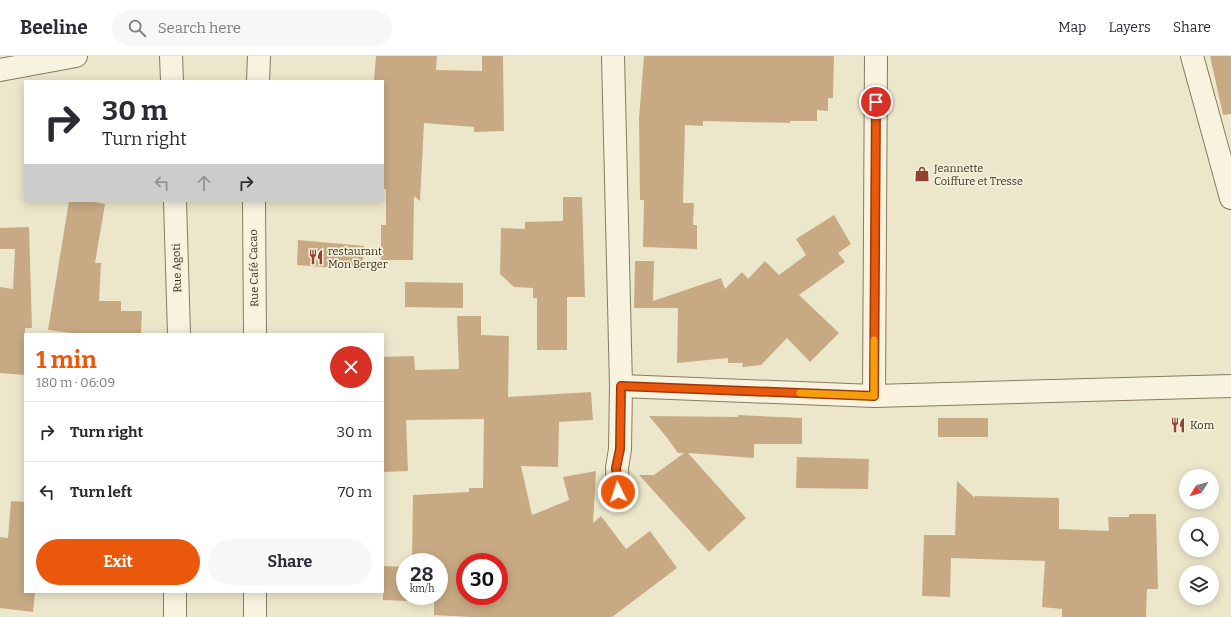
<!DOCTYPE html>
<html lang="en">
<head>
<meta charset="utf-8">
<style>
	:root { --surface:#fff; --page:#f7f7f7; --text:#2b2b33; --muted:#7c7c81; --line:#e1e1e2; --accent:#ea580c }
	body { margin:0; font-family:Bitter,serif; background:var(--page); color:var(--text); height:100vh; display:flex; flex-direction:column; font-size:15px; white-space:nowrap }
	* { box-sizing:border-box; margin:0 }
	p { font-size:13px; color:var(--muted) }
	.icon { flex:none; width:22px; height:22px; fill:none; stroke:currentColor; stroke-width:2; stroke-linecap:round; stroke-linejoin:round }
	.map { position:relative; flex:1; overflow:hidden }
	.panel { position:absolute; left:24px; top:277px; width:360px; height:260px; display:flex; flex-direction:column; background:var(--surface); border-radius:0px; box-shadow:0 2px 10px #0003 }
	.panel>* { flex:none }
	.banner { position:absolute; left:24px; top:24px; width:360px; height:122px; border-radius:0px; box-shadow:0 2px 10px #0003; background:#fff; color:var(--text); overflow:hidden }
	.needle { width:26px; rotate:233deg }
	.buttons { position:absolute; left:1179px; top:413px; display:grid; gap:8px }
	.buttons a { display:grid; place-items:center; width:40px; height:40px; border-radius:50%; background:var(--surface); box-shadow:0 2px 10px #0003; font-size:20px }
	.speed { position:absolute; left:396px; top:497px; display:flex; gap:8px; font-size:20px; font-weight:700; text-align:center }
	.speed>* { display:grid; place-content:center; width:52px; height:52px; border-radius:50%; background:var(--surface); box-shadow:0 2px 10px #0003; line-height:1 }
	.speed small { font-size:10px; font-weight:400 }
	.speed .limit { border:6px solid #d22; background:#fff; color:#111 }
	.pin { position:absolute; display:grid; place-items:center; width:34px; height:34px; color:#fff; margin:-17px; border:2px solid #fff; border-radius:50%; box-shadow:0 1px 4px #0007 }
	.me { position:absolute; width:44px; margin:-22px; rotate:356deg; stroke-linejoin:round; filter:drop-shadow(0 0 3px #0008) }
	.turn { display:flex; align-items:center; gap:14px; height:84px; padding:0 12px; font-size:18px }
	.turn .icon { width:52px; height:52px; stroke-width:2.5 }
	.turn b { display:block; font-size:28px; line-height:34px }
	.lanes { display:flex; align-items:center; height:38px; padding:0 12px; background:#0003; justify-content:center; gap:20px; direction:ltr }
	.lanes .off { opacity:.35 }
	.round { display:grid; place-items:center; flex:none; width:42px; height:42px; border-radius:21px; background:var(--page) }
	.overview { display:flex; align-items:center; justify-content:space-between; height:68px; padding:0 12px }
	h1 { font-size:24px; font-weight:700; line-height:30px; color:var(--accent) }
	.primary-button { display:flex; gap:8px; margin-top:auto; padding:8px 12px }
	.primary-button a { flex:1; height:46px; border-radius:24px; background:var(--accent); color:#fff; font-size:16px; font-weight:700; line-height:46px; text-align:center }
	.primary-button a+a { background:var(--page); color:var(--text) }
	ul { padding:0; list-style:none }
	li { display:flex; align-items:center; gap:12px; height:60px; padding:0 12px; border-top:1px solid var(--line) }
	li div { flex:1 }
	li b { display:block; font-size:15px }
	li em { font-style:normal }
	header { display:flex; align-items:center; gap:24px; box-sizing:border-box; height:56px; padding:0 20px; background:var(--surface); border-bottom:1px solid var(--line) }
	header strong { font-size:19px }
	nav { display:flex; gap:22px; margin-inline-start:auto; font-size:14px }
	.search { width:280px; height:36px; background:var(--page); display:flex; align-items:center; gap:10px; box-sizing:border-box; padding:0 14px; border-radius:22px; color:var(--muted); font-size:15px }
	.map>svg:first-child { display:block }
	.building { fill:#c7aa84; fill-rule:evenodd }
	.lines { fill:none; stroke-linecap:round; stroke-linejoin:round }
	.minor-casing { stroke:#887b60; stroke-width:24 }
	.minor { stroke:#f7f3de; stroke-width:22 }
	.route-casing { stroke:#983908; stroke-width:10 }
	.route { stroke:#ea580c; stroke-width:7 }
	.slow { stroke:#f59e0b; stroke-width:7 }
	.labels { text-anchor:middle; dominant-baseline:central; stroke-width:3.5; stroke-linejoin:round; paint-order:stroke }
	.poi-label { font-size:11px; fill:#3a3122; stroke:#f4f0da; text-anchor:start }
	.street-label { font-size:11px; fill:#3a3122; stroke:#f4f0da }
</style>
</head>
<body>
<header>
<strong>Beeline</strong>
<div class="search"><svg class="icon" aria-label="search" viewBox="0 0 24 24"><circle cx="10" cy="10" r="6"/><path d="M15 15l6 6"/></svg>Search here</div>
<nav><a>Map</a><a>Layers</a><a>Share</a></nav>
</header>
<div class="map">
<svg width="1231" height="561" viewBox="0 0 1231 561">
	<rect width="100%" height="100%" fill="#ece7cb"/>
	<g class="building">
		<polygon points="376,0 437,0 436,14 482,15 482,0 503,0 504,75 474,76 474,71 424,67 420,145 414,140 413,204 381,204 381,169 386,169 386,133 383,133 383,25 374,25"/>
		<polygon points="644,0 834,0 833,42 828,42 828,55 817,54 817,65 790,65 790,67 703,65 703,70 685,69 683,147 694,147 693,169 697,169 697,193 643,191 644,144 640,144 639,62"/>
		<polygon points="1210,0 1231,0 1231,58 1223,59"/>
		<polygon points="563,141 582,141 585,241 567,241 567,294 537,294 537,242 533,242 533,232 514,231 500,218 501,172 525,173 525,166 563,165"/>
		<polygon points="69,145 88,145 105,148 95,207 101,207 99,245 121,245 121,255 142,255 141,278 84,277 84,278 79,278 48,274"/>
		<polygon points="834,159 851,188 838,197 845,206 799,239 839,277 810,306 787,282 761,309 742,311 743,307 728,307 728,302 677,307 678,252 634,252 635,205 654,205 653,245 721,222 725,233 742,216 748,223 765,205 779,219 806,199 796,183"/>
		<polygon points="29,171 32,272 25,272 25,319 0,317 0,231 13,233 15,193 0,193 0,172"/>
		<polygon points="298,184 364,190 362,214 297,209"/>
		<polygon points="405,226 463,227 463,252 405,251"/>
		<path d="M457 260H481V279L509 280 508 341 591 336 593 364 559 366 558 411 521 410 532 459 569 444 563 421 596 415 593 467 601 460 626 493 650 475 677 512 612 561H471L434 559V546L383 544V510L405 511V540H439V506H412L413 439 469 436V432H483L484 363 406 364 408 415 383 416V301L414 300 415 314 459 313ZM465 506H499V540H465Z"/>
		<polygon points="738,359 802,362 802,388 754,388 754,402 688,397 746,462 709,496 639,419 654,419 684,397 678,397 668,383 649,360 738,361"/>
		<rect x="938" y="362" width="50" height="19"/>
		<polygon points="797,401 869,403 868,433 796,432"/>
		<polygon points="957,425 975,442 975,440 1059,442 1059,473 1109,475 1108,461 1129,461 1129,458 1156,458 1158,533 1147,533 1146,561 1062,561 1062,553 1042,551 1045,505 951,502 950,541 922,540 924,479 955,479"/>
		<polygon points="11,445 25,446 25,536 35,536 33,556 0,552 0,481 8,482"/>
	</g>
	<g class="lines">
		<g class="minor-casing">
			<g id="minor">
				<polyline points="171,0 172,25"/>
				<polyline points="613,0 621,330 620,393 617,412 618,436"/>
				<polyline points="1192,0 1231,142"/>
				<polyline points="0,14 76,0"/>
				<polyline points="258,25 259,0"/>
				<polyline points="175,145 179,278"/>
				<polyline points="254,145 255,278"/>
				<polyline points="621,330 874,340 1231,330"/>
				<polyline points="874,340 876,0"/>
				<polyline points="175,561 175,536"/>
				<polyline points="255,561 255,536"/>
			</g>
		</g>
		<use href="#minor" class="minor"/>
	</g>
	<g class="lines">
		<g class="route-casing">
			<polyline id="route" points="618,436 616,412 620,393 621,330 874,340 876,46"/>
		</g>
		<use href="#route" class="route"/>
		<polyline class="slow" points="800,337 874,340 874,284"/>
	</g>
	<defs>
		<g id="shop-bare" transform="scale(1.2)"><path d="M-5-2.5h2.3a2.7 3.5 0 0 1 5.4 0H5L5.5 6h-11ZM-1.5-2.5h3a1.5 2.3 0 0 0-3 0Z" fill="#934134" stroke="#f4f0da" stroke-width="2.5" paint-order="stroke"/></g>
		<g id="restaurant-bare" transform="scale(1.2)"><path d="M-5-6h1v4h1v-4h1v4h1v-4h1v5L-1.5 .5V6h-2V.5L-5-1ZM5-6V6H3V1.5H1.5Q1.5-4 5-6Z" fill="#934134" stroke="#f4f0da" stroke-width="2.5" paint-order="stroke"/></g>
	</defs>
	<g fill-rule="evenodd">
		<use href="#shop-bare" x="922" y="118"/>
		<use href="#restaurant-bare" x="316" y="201"/>
		<use href="#restaurant-bare" x="1178" y="369"/>
	</g>
	<g class="labels">
		<g class="poi-label">
			<text x="934" y="112">Jeannette<tspan x="934" dy="13">Coiffure et Tresse</tspan></text>
			<text x="328" y="195">restaurant<tspan x="328" dy="13">Mon Berger</tspan></text>
			<text x="1190" y="369">Kom</text>
		</g>
		<g class="street-label">
			<text transform="translate(177 212) rotate(-92)">Rue Agoti</text>
			<text transform="translate(254 212) rotate(-91)">Rue Café Cacao</text>
		</g>
	</g>
</svg>
<div class="buttons">
<a><svg class="needle" viewBox="-14 -14 28 28"><path d="M0-13l5 13h-10z" fill="#e53935"/><path d="M0 13l5-13h-10z" fill="#7c7c81"/></svg></a>
<a><svg class="icon" aria-label="search" viewBox="0 0 24 24"><circle cx="10" cy="10" r="6"/><path d="M15 15l6 6"/></svg></a>
<a><svg class="icon" aria-label="layers" viewBox="0 0 24 24"><path d="M12 4l9 5-9 5-9-5zM3 14l9 5 9-5"/></svg></a>
</div>
<div class="speed"><div>28<small>km/h</small></div><div class="limit">30</div></div>
<div class="pin" style="left:876px;top:46px;background:#d93025"><svg class="icon" aria-label="arrive" viewBox="0 0 24 24"><path d="M6 21V4h12l-3 4 3 4H6"/></svg></div>
<svg class="me" style="left:618px;top:436px" viewBox="-20 -20 40 40"><circle r="17" fill="#ea580c" stroke="#fff" stroke-width="3"/><path d="M0-11L8 9 0 5-8 9z" fill="#fff"/></svg>
<div class="banner">
<div class="turn"><svg class="icon" aria-label="right" viewBox="0 0 24 24"><path d="M7 20v-9h11M14 6l5 5-5 5"/></svg><div><b>30 m</b>Turn right</div></div>
<div class="lanes"><svg class="icon off" aria-label="left" viewBox="0 0 24 24"><path d="M17 20v-9H6M10 6l-5 5 5 5"/></svg><svg class="icon off" aria-label="ahead" viewBox="0 0 24 24"><path d="M12 20V5M6 11l6-6 6 6"/></svg><svg class="icon" aria-label="right" viewBox="0 0 24 24"><path d="M7 20v-9h11M14 6l5 5-5 5"/></svg></div>
</div>
<section class="panel">
<div class="overview"><div><h1>1 min</h1><p>180 m · 06:09</p></div><a class="round" style="background:#d93025;color:#fff"><svg class="icon" aria-label="close" viewBox="0 0 24 24"><path d="M6 6l12 12M18 6L6 18"/></svg></a></div>
<ul>
<li><svg class="icon" aria-label="right" viewBox="0 0 24 24"><path d="M7 20v-9h11M14 6l5 5-5 5"/></svg><div><b>Turn right</b></div><em>30 m</em></li>
<li><svg class="icon" aria-label="left" viewBox="0 0 24 24"><path d="M17 20v-9H6M10 6l-5 5 5 5"/></svg><div><b>Turn left</b></div><em>70 m</em></li>
</ul>
<div class="primary-button"><a>Exit</a><a>Share</a></div>
</section>
</div>
</body>
</html>
